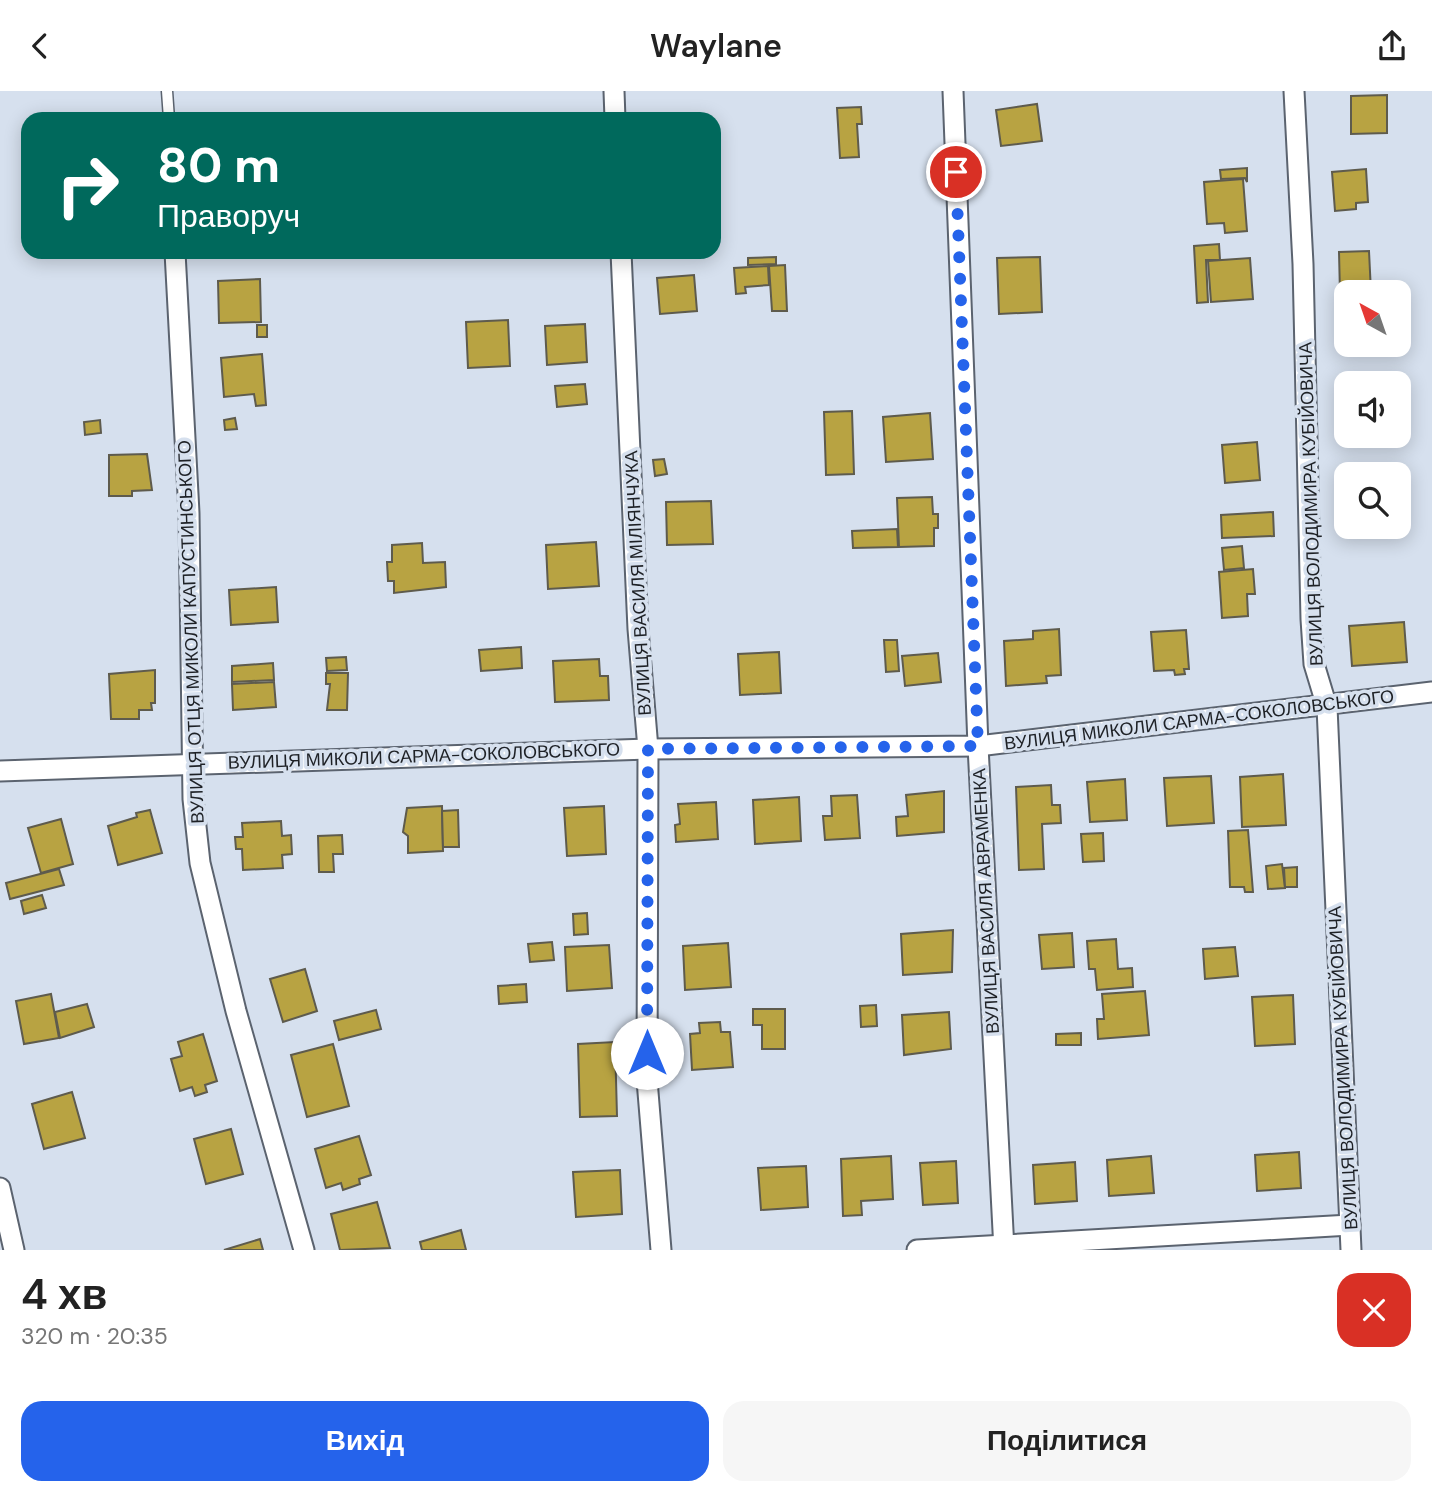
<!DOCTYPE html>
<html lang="uk">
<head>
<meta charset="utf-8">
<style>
	:root { --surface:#fff; --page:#f6f6f6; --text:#222; --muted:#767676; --accent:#2563eb }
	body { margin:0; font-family:"DM Sans",sans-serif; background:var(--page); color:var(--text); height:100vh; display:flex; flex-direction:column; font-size:26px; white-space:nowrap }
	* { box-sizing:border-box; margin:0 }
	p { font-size:23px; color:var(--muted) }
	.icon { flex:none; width:38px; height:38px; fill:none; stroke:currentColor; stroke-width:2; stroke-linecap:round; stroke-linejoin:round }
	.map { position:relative; height:1159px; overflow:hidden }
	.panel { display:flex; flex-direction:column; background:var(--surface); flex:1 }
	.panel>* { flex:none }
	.guide { position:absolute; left:21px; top:21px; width:700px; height:147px; border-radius:21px; box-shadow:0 4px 18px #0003; background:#00695c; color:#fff; overflow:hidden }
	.needle { width:46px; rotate:320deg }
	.buttons { position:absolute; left:1334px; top:189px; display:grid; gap:14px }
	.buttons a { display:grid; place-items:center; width:77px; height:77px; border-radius:14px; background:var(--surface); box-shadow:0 4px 18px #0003; font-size:35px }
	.pin { position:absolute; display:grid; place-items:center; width:60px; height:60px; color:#fff; margin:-30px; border:4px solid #fff; border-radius:50%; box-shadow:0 2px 7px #0007 }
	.me { position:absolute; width:77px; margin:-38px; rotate:0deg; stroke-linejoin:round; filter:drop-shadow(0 0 5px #0008) }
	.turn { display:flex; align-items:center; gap:24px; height:147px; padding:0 21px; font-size:32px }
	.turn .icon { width:91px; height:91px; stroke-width:2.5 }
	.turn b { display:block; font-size:49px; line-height:60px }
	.round { display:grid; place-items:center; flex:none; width:74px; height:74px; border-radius:21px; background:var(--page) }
	.summary { display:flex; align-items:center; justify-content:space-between; height:119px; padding:0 21px }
	h1 { font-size:42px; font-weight:600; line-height:52px }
	.cta { display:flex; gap:14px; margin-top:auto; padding:14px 21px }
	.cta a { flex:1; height:80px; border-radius:21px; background:var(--accent); color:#fff; font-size:28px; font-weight:600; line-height:80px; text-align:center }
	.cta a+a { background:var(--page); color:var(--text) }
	header { display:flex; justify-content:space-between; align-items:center; height:91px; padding:0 21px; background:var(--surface); font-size:32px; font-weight:600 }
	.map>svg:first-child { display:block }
	.building { fill:#b8a342; stroke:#5e5b4d; stroke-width:2 }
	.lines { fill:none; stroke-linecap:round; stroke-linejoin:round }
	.lane-casing { stroke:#5b636f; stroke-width:13 }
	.street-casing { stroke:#5b636f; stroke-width:23 }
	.lane { stroke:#fff; stroke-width:10 }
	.street { stroke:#fff; stroke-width:19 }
	.route { stroke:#2563eb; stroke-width:12; stroke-dasharray:0 21.6 }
	.labels { text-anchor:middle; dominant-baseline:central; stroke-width:7; stroke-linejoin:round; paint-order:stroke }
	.street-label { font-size:18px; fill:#1e2126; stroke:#d6e0ee }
</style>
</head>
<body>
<header><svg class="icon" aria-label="back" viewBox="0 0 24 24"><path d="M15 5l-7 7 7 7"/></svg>Waylane<svg class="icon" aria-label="share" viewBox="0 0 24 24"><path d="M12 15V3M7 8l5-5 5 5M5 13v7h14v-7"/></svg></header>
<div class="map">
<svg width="1432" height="1159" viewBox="0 0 1432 1159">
	<rect width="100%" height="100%" fill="#d6e0ee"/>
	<g class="building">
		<polygon points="1387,4 1387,42 1351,43 1351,5"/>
		<polygon points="1037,13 1042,50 1001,55 996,19"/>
		<polygon points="861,16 862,33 857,33 859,66 840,67 837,17"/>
		<polygon points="1247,77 1247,91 1245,87 1221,88 1220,79"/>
		<polygon points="1366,78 1368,111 1356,112 1356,118 1335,120 1332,81"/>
		<polygon points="1243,88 1247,140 1225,142 1224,132 1207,133 1204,91"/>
		<polygon points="1219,153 1220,169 1206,169 1208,211 1197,212 1194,155"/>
		<polygon points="1369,160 1371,201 1340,202 1339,161"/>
		<polygon points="776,166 776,173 748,174 748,167"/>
		<polygon points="1040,166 1042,221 999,223 997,167"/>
		<polygon points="1250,167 1253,208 1211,211 1208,170"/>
		<polygon points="785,174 787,220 772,220 769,175"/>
		<polygon points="768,175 769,194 745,196 746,202 736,203 734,177"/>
		<polygon points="694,184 697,220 660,223 657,187"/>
		<polygon points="260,188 261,231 219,232 218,190"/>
		<polygon points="508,229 510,275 468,277 466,231"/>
		<polygon points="585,233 587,271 547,274 545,235"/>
		<rect x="257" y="234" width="10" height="12"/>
		<polygon points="262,263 266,314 256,315 254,303 224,306 221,267"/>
		<polygon points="585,293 587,313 557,316 555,295"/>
		<polygon points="852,320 854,383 826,384 824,321"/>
		<polygon points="930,322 933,368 886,371 883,326"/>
		<polygon points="235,327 237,338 225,339 224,329"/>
		<polygon points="100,329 101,342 85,344 84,331"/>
		<polygon points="1257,351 1260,389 1225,392 1222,354"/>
		<polygon points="147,363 152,399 132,400 132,405 109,405 109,364"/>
		<polygon points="664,368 667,383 655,385 653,369"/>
		<polygon points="932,406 933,423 938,423 938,437 934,437 934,455 899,456 897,407"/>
		<polygon points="711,410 713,453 667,454 666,411"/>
		<polygon points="1273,421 1274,445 1222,447 1221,424"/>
		<polygon points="897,438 898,456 853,457 852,440"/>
		<polygon points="596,451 599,495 548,498 546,454"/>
		<polygon points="422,452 423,472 445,471 446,496 394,502 394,490 388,490 387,471 392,471 392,454"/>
		<polygon points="1242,455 1244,477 1224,479 1222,457"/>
		<polygon points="1253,478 1255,503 1247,503 1248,525 1222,527 1219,481"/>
		<polygon points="276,496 278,531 231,534 229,499"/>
		<polygon points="1404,531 1407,571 1352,575 1349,535"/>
		<polygon points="1059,538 1061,584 1046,585 1047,592 1006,595 1004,550 1033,548 1033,540"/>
		<polygon points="1186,539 1189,578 1184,578 1185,583 1175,584 1174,579 1154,580 1151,541"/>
		<polygon points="884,549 897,549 899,580 886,581"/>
		<polygon points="521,556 522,577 481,580 479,559"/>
		<polygon points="779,561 781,602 740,604 738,563"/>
		<polygon points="938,562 941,591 905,595 902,565"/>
		<polygon points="346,566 347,579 327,580 326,567"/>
		<polygon points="599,568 600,585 608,585 609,609 555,611 553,570"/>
		<polygon points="273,572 274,589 232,591 232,575"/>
		<polygon points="155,579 155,612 151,612 152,619 139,619 139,628 111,628 109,583"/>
		<polygon points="326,582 348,582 347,619 327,619 330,593 326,593"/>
		<polygon points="274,591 276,616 233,619 232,593"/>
		<polygon points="1283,683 1286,734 1242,736 1240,686"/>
		<polygon points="1211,685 1214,732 1167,735 1164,687"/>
		<polygon points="1125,688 1127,729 1090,731 1087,691"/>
		<polygon points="1051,694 1052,714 1060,714 1061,732 1042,733 1044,778 1019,779 1016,696"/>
		<polygon points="944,700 944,741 897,745 896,726 908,725 906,704"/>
		<polygon points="857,704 860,747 825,749 823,725 832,725 831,705"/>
		<polygon points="799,706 801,750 755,753 753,709"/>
		<polygon points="716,711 718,748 676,751 675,734 680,733 678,713"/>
		<polygon points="442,715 443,760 408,762 408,745 403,741 407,717"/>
		<polygon points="604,715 606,763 567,765 564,717"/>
		<polygon points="150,719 162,762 118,774 108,735 137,726 136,722"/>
		<polygon points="458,719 459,756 443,756 442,720"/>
		<polygon points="61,728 73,773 41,782 28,737"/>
		<polygon points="281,730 282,745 291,744 292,763 282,764 283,777 243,779 242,758 236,758 235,746 243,746 242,732"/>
		<polygon points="1248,739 1253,801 1245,801 1244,796 1230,796 1228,740"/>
		<polygon points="1103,742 1104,770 1083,771 1081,743"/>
		<polygon points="342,744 343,763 333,763 334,781 319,781 318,745"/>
		<polygon points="1282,773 1285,797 1268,798 1266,775"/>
		<polygon points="1297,776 1297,796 1285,796 1284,777"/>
		<polygon points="59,778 64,794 10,808 6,792"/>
		<polygon points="42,804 46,817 24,823 21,810"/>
		<polygon points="587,822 588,843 574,844 573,823"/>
		<polygon points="953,839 952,881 903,884 901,843"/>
		<polygon points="1072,842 1074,876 1042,878 1039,844"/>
		<polygon points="1116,848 1118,878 1132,877 1133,896 1097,899 1095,878 1089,878 1087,850"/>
		<polygon points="552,851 554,869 530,871 528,853"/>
		<polygon points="728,852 731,896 685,899 683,855"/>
		<polygon points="609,854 612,897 567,900 565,856"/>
		<polygon points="1235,856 1238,885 1205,888 1203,858"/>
		<polygon points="305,878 317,920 283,931 270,888"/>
		<polygon points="526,893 527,911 499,913 498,895"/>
		<polygon points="1145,900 1149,944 1098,948 1097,928 1104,928 1102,903"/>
		<polygon points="51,903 59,947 24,953 16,910"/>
		<polygon points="1293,904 1295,953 1255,955 1252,906"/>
		<polygon points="87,913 94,936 60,947 55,921"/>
		<polygon points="876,914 877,935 861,936 860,915"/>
		<polygon points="753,918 785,918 785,958 762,958 762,934 753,934"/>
		<polygon points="376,919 381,938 339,949 334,930"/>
		<polygon points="949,921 951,958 904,964 902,924"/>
		<polygon points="720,931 721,941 730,941 733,976 692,979 690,943 700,942 699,932"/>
		<polygon points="1081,942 1081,954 1056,954 1056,943"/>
		<polygon points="203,943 217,990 205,994 207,1001 195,1005 192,996 180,1000 171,968 182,965 178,951"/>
		<polygon points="615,951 617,1025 580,1026 578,953"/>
		<polygon points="333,953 349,1015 307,1026 291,964"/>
		<polygon points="72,1001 85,1047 44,1058 32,1013"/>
		<polygon points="231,1038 243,1083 206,1093 194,1048"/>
		<polygon points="359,1045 371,1084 359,1088 360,1093 343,1099 341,1092 326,1097 315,1058"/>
		<polygon points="1299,1061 1301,1097 1257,1100 1255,1064"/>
		<polygon points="891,1065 893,1108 861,1110 862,1124 843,1125 841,1068"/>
		<polygon points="1151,1065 1154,1102 1109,1105 1107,1069"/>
		<polygon points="956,1070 958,1112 923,1114 920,1072"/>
		<polygon points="1075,1071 1077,1110 1035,1113 1033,1074"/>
		<polygon points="806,1075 808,1116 761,1119 758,1077"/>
		<polygon points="620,1079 622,1123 576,1126 573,1081"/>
		<polygon points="377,1111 390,1157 340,1159 331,1123"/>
		<polygon points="461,1139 466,1159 422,1159 420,1151"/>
		<polygon points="260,1148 263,1159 224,1159"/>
	</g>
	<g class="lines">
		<g class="lane-casing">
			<polyline id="lane" points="167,0 169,28"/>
		</g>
		<g class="street-casing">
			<g id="street">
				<polyline points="614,0 615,28"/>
				<polyline points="953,0 978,655 1004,1159"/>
				<polyline points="1294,0 1303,173 1311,528 1314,573 1327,616 1351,1159"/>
				<polyline points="175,161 189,422 193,708 200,772 236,920 304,1159"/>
				<polyline points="621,161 638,538 648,658 647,989 661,1159"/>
				<polyline points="0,680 648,658 978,655 1432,601"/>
				<polyline points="0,1097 14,1159"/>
				<polyline points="917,1159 1350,1134"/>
			</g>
		</g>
		<use href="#lane" class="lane"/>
		<use href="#street" class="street"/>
	</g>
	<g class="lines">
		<polyline class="route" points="647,962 648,658 978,655 956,81"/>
	</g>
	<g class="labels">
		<g class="street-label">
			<text transform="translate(1311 413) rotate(-92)">ВУЛИЦЯ ВОЛОДИМИРА КУБІЙОВИЧА</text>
			<text transform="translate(638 492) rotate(-93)">ВУЛИЦЯ ВАСИЛЯ МІЛІЯНЧУКА</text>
			<text transform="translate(191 541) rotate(-92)">ВУЛИЦЯ ОТЦЯ МИКОЛИ КАПУСТИНСЬКОГО</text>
			<text transform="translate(1199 629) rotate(-7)">ВУЛИЦЯ МИКОЛИ САРМА-СОКОЛОВСЬКОГО</text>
			<text transform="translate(424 665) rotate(-2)">ВУЛИЦЯ МИКОЛИ САРМА-СОКОЛОВСЬКОГО</text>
			<text transform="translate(986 810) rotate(-93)">ВУЛИЦЯ ВАСИЛЯ АВРАМЕНКА</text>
			<text transform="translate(1343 977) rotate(-93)">ВУЛИЦЯ ВОЛОДИМИРА КУБІЙОВИЧА</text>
		</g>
	</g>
</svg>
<div class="buttons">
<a><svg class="needle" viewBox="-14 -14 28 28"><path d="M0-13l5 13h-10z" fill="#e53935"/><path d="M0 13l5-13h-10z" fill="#767676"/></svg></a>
<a><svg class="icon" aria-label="sound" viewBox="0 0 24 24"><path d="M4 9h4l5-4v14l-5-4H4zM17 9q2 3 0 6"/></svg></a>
<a><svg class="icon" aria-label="search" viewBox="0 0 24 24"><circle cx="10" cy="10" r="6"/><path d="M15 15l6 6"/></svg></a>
</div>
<div class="pin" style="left:956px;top:81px;background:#d93025"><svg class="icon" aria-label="arrive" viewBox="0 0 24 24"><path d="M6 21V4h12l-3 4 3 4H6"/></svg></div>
<svg class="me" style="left:647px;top:962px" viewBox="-20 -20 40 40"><circle r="19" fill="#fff"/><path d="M0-13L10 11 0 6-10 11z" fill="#2563eb"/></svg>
<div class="guide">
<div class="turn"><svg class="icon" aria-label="right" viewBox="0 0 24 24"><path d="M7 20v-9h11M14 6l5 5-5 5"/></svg><div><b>80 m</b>Праворуч</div></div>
</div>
</div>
<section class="panel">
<div class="summary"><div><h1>4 хв</h1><p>320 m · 20:35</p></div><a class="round" style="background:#d93025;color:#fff"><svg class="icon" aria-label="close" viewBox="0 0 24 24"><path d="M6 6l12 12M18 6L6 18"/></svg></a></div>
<div class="cta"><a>Вихід</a><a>Поділитися</a></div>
</section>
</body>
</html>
